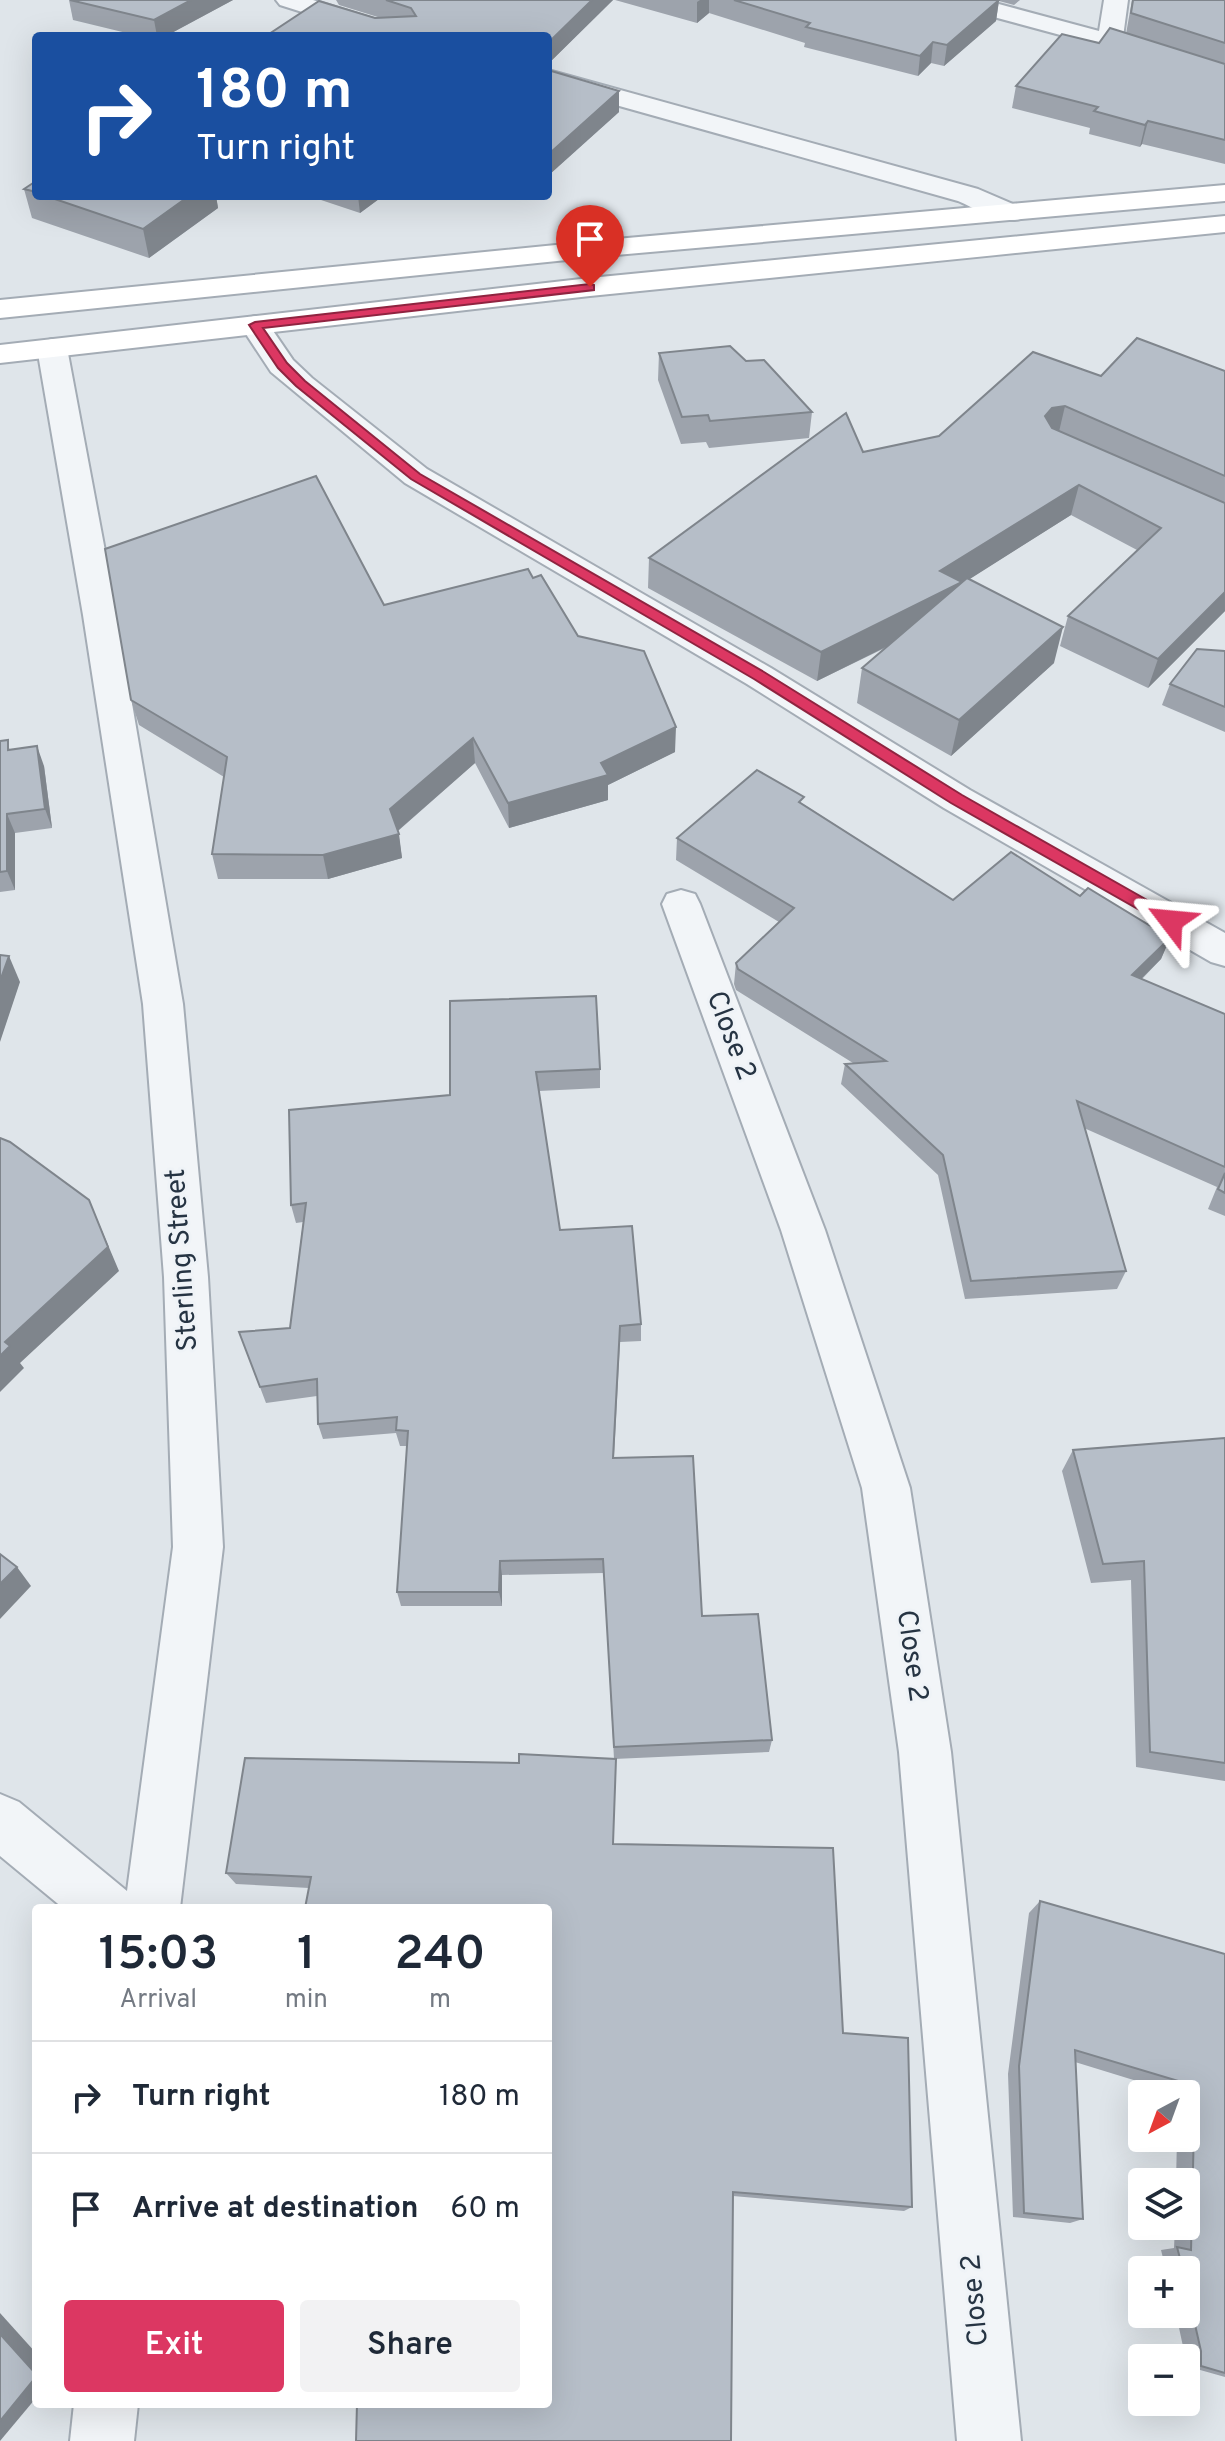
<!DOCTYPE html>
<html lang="en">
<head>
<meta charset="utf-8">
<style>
	:root { --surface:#fff; --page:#f2f2f3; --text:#1f2937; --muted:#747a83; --line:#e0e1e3; --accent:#dc3762 }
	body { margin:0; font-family:Overpass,sans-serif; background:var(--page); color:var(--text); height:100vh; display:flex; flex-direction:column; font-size:30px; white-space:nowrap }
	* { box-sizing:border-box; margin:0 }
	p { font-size:26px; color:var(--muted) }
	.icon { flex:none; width:44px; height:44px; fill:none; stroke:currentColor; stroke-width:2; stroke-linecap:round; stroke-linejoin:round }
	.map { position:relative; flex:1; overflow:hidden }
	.side { position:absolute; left:32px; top:1904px; width:520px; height:504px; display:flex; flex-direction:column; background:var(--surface); border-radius:8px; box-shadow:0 8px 32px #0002 }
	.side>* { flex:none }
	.guide { position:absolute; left:32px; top:32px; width:520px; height:168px; border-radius:8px; box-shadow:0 8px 32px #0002; background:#1a4fa0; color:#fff; overflow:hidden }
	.needle { width:52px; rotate:221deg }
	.controls { position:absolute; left:1128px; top:2080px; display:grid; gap:16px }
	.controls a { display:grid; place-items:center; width:72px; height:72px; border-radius:8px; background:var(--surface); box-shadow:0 8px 32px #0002; font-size:40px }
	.pin { position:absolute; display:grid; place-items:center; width:68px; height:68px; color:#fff; margin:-82px -34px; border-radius:50% 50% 50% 0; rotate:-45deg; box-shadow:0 0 8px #0007 }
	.pin .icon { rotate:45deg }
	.me { position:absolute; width:88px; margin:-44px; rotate:299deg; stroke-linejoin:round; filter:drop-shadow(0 0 6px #0008) }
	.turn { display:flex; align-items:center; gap:28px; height:168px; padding:0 32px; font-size:36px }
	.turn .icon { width:104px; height:104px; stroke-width:2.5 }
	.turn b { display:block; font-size:56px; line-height:68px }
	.eta { display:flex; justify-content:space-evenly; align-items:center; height:136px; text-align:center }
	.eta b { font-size:48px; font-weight:600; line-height:56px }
	.primary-button { display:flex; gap:16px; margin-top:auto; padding:16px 32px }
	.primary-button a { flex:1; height:92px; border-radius:8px; background:var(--accent); color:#fff; font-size:32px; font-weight:600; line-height:92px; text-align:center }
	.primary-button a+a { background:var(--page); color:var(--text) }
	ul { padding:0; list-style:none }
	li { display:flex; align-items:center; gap:24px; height:112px; padding:0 32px; border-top:2px solid var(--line) }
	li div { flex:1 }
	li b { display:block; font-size:30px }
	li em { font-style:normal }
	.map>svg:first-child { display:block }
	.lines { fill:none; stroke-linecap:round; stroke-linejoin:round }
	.street-casing { stroke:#a4acb5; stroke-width:4 }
	.secondary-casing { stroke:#a4acb5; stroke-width:4 }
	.street { fill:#f2f5f8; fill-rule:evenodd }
	.secondary { fill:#fff; fill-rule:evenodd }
	.wall { fill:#9da3ac }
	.shaded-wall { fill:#7f858c }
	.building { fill:#b6bec8; stroke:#7f858c; stroke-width:2 }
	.route { fill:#dc3762; stroke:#8f2440; stroke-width:2 }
	.labels { text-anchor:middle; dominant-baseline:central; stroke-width:6; stroke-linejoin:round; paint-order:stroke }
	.street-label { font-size:28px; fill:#263443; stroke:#eff3f7 }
</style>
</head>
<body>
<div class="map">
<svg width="1225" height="2441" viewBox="0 0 1225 2441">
	<rect width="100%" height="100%" fill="#dfe5ea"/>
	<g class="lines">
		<g class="street-casing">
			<g id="street">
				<polygon points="276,0 313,0 412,31 415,36 378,36 280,5"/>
				<polygon points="945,0 984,0 1099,31 1104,0 1128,0 1123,37 1225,70 1225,86 1101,46 949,5"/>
				<path d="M548 70 978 189 1020 207 1024 213 1020 219C999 224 977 209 958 201L548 86Z"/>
				<polygon points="255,316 265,319 293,360 312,378 427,469 771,668 970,790 1225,933 1225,966 1211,962 944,808 747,684 405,483 271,372 240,325 245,319"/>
				<polygon points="52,339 62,342 67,348 117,615 183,1004 208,1277 223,1547 180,1908 63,1908 0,1856 0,1794 19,1802 127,1891 173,1547 164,1277 143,1004 83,615 37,348 42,342"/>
				<polygon points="681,890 695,894 700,904 825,1230 910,1488 951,1752 1021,2441 957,2441 899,1752 862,1488 781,1230 662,904 667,894"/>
				<polygon points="74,2404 138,2404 134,2441 70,2441"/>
			</g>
		</g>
		<g class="secondary-casing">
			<g id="secondary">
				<polygon points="1225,185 1225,201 616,255 0,318 0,300 616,239"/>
				<polygon points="1225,216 1225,232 590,296 0,363 0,345 590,278"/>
			</g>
		</g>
		<use href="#street" class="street"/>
		<use href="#secondary" class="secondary"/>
	</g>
	<g class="wall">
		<polygon points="69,0 233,0 166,36 139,36 73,20"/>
		<polygon points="336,0 613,0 548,64 548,36 375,18 381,18 339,5"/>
		<polygon points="615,0 1020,0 1014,5 999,1 996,21 944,66 931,63 918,76 804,47 805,43 709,13 697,23"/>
		<polygon points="1132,0 1225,0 1225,164 1142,144 1140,147 1089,134 1090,128 1012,108 1016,86 1099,43 1126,34"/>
		<polygon points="548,70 619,91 619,112 550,174 548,174"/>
		<polygon points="36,181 36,196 216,196 218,208 149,258 32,218 24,189"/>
		<polygon points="309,196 383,196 360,213"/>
		<polygon points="659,353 746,361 812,412 809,438 709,448 706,442 681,444 658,380"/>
		<polygon points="1225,371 1225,611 1148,688 1060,646 1068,616 1137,550 1071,515 969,579 1054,663 951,756 857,703 862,668 887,647 817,681 648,588 649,558 863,452 939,436 1101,376"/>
		<polygon points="533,578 578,636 675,752 608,785 608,800 509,828 475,763 398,831 402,858 328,879 218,879 212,854 224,777 139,725 131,700"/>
		<polygon points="1225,651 1225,732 1162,705 1170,684"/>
		<polygon points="0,741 11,750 44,766 52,828 15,833 15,890 0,892"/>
		<polygon points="803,804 953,900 1080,896 1170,938 1161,959 1142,979 1225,1014 1225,1216 1208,1209 1217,1187 1084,1128 1126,1271 1117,1289 965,1299 938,1175 841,1084 845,1064 853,1063 736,990 734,984 736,963 779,922 676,860 677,838"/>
		<polygon points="450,1001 600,1069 600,1088 539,1091 560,1230 641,1324 641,1341 620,1342 614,1457 772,1740 769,1752 614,1759 604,1573 502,1575 502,1606 401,1606 397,1592 407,1446 400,1446 396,1433 323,1439 318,1424 317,1396 266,1403 239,1332 290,1328 303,1222 296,1223 291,1205 450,1095"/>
		<polygon points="1225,1438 1225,1781 1136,1767 1131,1580 1091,1583 1062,1471 1073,1450"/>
		<polygon points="613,1844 843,2033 912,2207 904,2211 733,2196 548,2404 309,1888 236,1884 226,1873"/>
		<polygon points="1040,1901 1225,1954 1225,2377 1186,2366 1186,2358 1184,2358 1184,2351 1176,2314 1186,2314 1186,2270 1166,2270 1161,2250 1174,2248 1175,2226 1186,2226 1186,2182 1176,2182 1177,2138 1186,2138 1186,2094 1179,2094 1075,2062 1083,2219 1070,2223 1013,2217 1008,2074 1029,1913"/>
	</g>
	<g class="shaded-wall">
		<polygon points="191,0 233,0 166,36 157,36 154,20"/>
		<polygon points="592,0 613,0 548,64 548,43"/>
		<polygon points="700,0 709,0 709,13 697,23 697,2"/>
		<polygon points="999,0 996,21 944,66 947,45"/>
		<polygon points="933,42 931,63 918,76 920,56"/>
		<polygon points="619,91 619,112 550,174 550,153"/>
		<polygon points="1148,121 1142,144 1140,147 1145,125"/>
		<polygon points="189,196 216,196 218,208 149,258 143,229"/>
		<polygon points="358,196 383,196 360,213"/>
		<polygon points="1065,406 1058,436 1045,438 1045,416 1052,408"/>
		<polygon points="1079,485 1071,515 962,584 956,612 817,681 821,652 940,571"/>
		<polygon points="1225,592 1225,611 1148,688 1158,659"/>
		<polygon points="1063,627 1054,663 951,756 959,720"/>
		<polygon points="676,727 675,752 608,785 608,800 509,828 508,803 601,763"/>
		<polygon points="473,738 475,763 394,834 390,809"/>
		<polygon points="37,746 44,766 52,828 45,809"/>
		<polygon points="7,814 15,833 15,890 7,871"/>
		<polygon points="399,834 402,858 328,879 323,855"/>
		<polygon points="1170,938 1161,959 1124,996 1132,975"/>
		<polygon points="9,956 20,982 0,1042 0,981"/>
		<polygon points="89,1200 119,1271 20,1363 24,1368 0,1392 0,1356 5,1342"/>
		<polygon points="500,1561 502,1575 502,1606 499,1592"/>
		<polygon points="17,1567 31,1586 0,1619 0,1584"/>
		<polygon points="0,2313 36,2353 36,2374 0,2334"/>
		<polygon points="36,2377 36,2398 0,2441 0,2421"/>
	</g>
	<g class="building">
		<polygon points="70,0 191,0 154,20"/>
		<polygon points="386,0 592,0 548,43 548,36 266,36 319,1 375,18 416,16 411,8"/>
		<polygon points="734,0 999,0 947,45 933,42 920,56 806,27 810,23"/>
		<polygon points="1133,0 1225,0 1225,43 1131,13"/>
		<polygon points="1110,28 1225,64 1225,140 1148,121 1145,125 1094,111 1098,107 1016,86 1062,34 1099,43"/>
		<polygon points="548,70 619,91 550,153 548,153"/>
		<polygon points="36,181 36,192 24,189"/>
		<polygon points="46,196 189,196 143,229"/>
		<polygon points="1137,338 1225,371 1225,476 1065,406 1052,408 1045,416 1052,428 1225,503 1225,592 1158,659 1068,616 1161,528 1079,485 940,571 962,582 821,652 649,558 846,413 863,452 939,436 1033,352 1101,376"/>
		<polygon points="730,346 746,361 764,360 812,412 710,421 708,415 682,417 659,353"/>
		<polygon points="316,476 384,605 528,569 533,578 541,575 578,636 644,651 676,727 601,763 608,775 508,803 473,738 390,809 399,834 323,855 212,854 227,757 131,700 105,549"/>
		<polygon points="967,578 1063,627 959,720 862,668"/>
		<polygon points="1197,649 1225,651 1225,707 1170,684"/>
		<polygon points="8,740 8,750 37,746 45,809 7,814 7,871 0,872 0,741"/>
		<polygon points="757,770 804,797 799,802 953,900 1011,852 1080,896 1088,888 1170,938 1132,975 1225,1014 1225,1167 1077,1101 1126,1271 971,1281 943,1155 845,1064 886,1061 738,969 736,963 794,908 677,838"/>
		<polygon points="0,955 9,956 0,981"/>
		<polygon points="596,996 600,1069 536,1072 560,1230 632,1226 641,1324 620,1326 613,1458 693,1456 702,1616 758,1614 772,1740 614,1747 603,1559 500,1561 499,1592 397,1592 408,1431 396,1430 397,1417 318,1424 317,1379 260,1387 239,1332 290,1328 306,1203 291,1205 289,1110 450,1095 450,1001"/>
		<polygon points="0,1138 10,1142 89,1200 108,1247 5,1342 10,1346 0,1356"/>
		<polygon points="1225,1173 1225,1193 1218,1189"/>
		<polygon points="1225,1438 1225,1763 1150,1752 1144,1561 1103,1564 1073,1450"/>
		<polygon points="0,1554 17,1567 0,1584"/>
		<polygon points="519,1754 616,1759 613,1844 833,1848 843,2033 908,2038 912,2207 733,2192 731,2441 356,2441 357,2404 548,2404 548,1908 305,1908 311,1877 226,1873 245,1758 519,1763"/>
		<polygon points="1040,1901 1225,1954 1225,2373 1201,2366 1201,2351 1186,2285 1186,2270 1183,2270 1177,2247 1191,2250 1195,2086 1075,2050 1083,2219 1024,2213 1019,2066"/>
		<polygon points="0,2334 36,2374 36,2377 0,2421"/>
	</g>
	<polygon class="route" points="590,284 594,285 594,290 263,328 287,363 305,381 420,474 764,672 962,795 1177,917 1177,925 1166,925 951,803 754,679 411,479 296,386 278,368 249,325 255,322"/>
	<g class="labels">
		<g class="street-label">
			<text transform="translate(730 1036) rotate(69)">Close 2</text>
			<text transform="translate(183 1260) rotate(-94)">Sterling Street</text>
			<text transform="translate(911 1656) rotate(82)">Close 2</text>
			<text transform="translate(976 2300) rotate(-95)">Close 2</text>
		</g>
	</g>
</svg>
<div class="controls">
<a><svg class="needle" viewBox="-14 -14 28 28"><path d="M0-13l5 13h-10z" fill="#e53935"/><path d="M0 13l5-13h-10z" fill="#747a83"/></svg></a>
<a><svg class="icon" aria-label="layers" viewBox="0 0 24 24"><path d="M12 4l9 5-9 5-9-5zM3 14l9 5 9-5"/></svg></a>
<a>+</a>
<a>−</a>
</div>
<div class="pin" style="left:590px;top:287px;background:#d93025"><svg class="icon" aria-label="arrive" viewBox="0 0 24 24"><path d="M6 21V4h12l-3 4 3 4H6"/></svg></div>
<svg class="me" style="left:1171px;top:921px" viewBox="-20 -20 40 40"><path d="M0-17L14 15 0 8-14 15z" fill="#dc3762" stroke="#fff" stroke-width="4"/></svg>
<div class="guide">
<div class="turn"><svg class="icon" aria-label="right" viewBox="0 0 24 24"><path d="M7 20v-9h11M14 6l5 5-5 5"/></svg><div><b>180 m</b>Turn right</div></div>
</div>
<section class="side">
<div class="eta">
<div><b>15:03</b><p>Arrival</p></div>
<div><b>1</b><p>min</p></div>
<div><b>240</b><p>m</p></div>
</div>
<ul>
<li><svg class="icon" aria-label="right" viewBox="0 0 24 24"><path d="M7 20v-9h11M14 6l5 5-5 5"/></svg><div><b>Turn right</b></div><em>180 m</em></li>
<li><svg class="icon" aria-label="arrive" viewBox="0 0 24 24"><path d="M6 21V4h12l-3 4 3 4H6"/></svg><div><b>Arrive at destination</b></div><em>60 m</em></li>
</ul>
<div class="primary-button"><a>Exit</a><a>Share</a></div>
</section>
</div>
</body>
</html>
